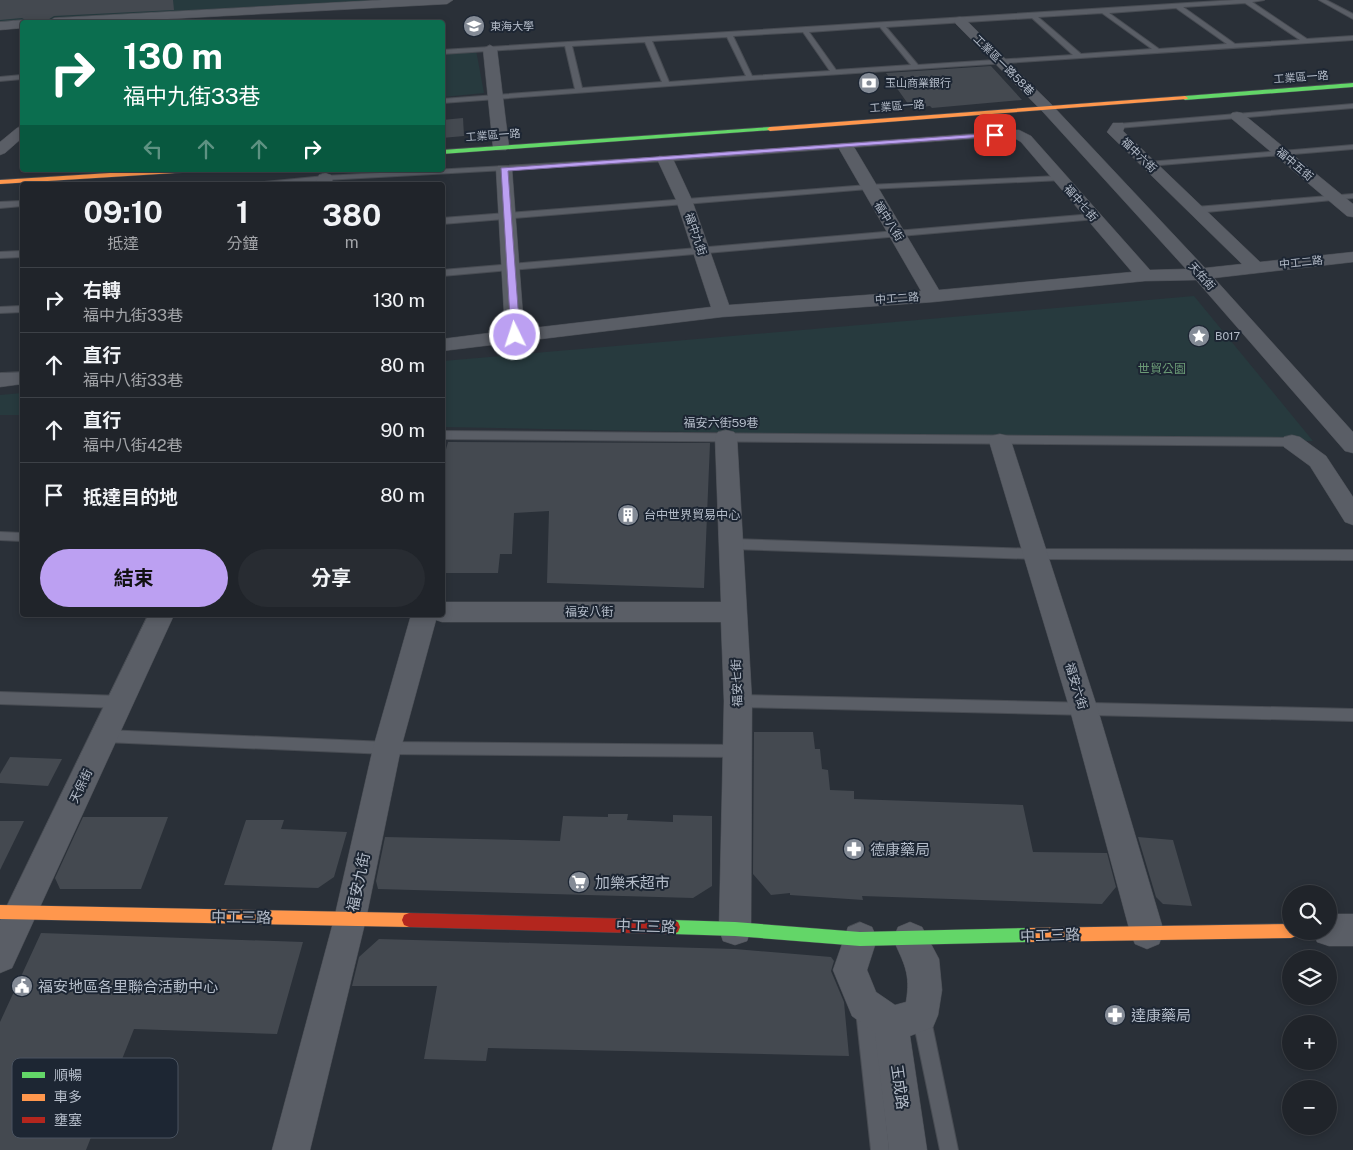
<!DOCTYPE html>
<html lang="zh-TW">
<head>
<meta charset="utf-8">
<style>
	:root { --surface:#20242a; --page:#282c32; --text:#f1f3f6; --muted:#a2a4a8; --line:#3d4147; --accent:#bca0f2 }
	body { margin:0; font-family:"Public Sans","Noto Sans TC",sans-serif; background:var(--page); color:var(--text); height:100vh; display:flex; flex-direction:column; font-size:19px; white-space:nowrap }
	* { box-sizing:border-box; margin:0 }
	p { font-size:16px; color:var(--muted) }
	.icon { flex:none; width:28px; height:28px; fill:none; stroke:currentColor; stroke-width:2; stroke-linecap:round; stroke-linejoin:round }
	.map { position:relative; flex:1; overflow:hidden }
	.drawer { position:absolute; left:20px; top:182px; width:425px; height:435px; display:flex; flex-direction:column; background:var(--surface); border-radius:5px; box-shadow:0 2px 8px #0003,0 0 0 1px var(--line) }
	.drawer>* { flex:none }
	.guide { position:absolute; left:20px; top:20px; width:425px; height:152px; border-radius:5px; box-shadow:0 2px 8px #0003,0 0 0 1px var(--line); background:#0b6e4f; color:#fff; overflow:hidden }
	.controls { position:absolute; left:1282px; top:885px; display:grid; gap:10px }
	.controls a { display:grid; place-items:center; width:55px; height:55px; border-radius:50%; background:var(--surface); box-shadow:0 2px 8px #0003,0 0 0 1px var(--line); font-size:25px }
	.pin { position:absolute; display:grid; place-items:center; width:42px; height:42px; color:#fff; margin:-21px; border-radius:10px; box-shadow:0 2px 8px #0006 }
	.me { position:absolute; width:55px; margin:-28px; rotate:356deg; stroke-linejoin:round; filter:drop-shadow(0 0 4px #0008) }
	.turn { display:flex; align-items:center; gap:18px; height:105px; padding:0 20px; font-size:22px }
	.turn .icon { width:65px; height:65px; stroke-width:2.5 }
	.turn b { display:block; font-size:35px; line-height:42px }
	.lanes { display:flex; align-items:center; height:48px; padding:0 20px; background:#0003; justify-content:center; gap:25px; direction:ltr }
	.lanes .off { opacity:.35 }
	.eta { display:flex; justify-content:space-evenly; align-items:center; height:85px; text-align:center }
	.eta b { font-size:30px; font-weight:700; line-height:35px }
	.cta { display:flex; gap:10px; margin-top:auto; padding:10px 20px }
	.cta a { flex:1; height:58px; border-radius:30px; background:var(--accent); color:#111; font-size:20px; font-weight:700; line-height:58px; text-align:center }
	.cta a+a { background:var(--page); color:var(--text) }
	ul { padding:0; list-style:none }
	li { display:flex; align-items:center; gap:15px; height:65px; padding:0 20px; border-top:1px solid var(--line) }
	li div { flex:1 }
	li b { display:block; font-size:19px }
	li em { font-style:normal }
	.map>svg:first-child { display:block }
	.green { fill:#273a3e }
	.building { fill:#444950 }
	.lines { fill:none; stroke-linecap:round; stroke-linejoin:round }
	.lane-casing { stroke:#484c53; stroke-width:2 }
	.street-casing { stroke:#484c53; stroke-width:1 }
	.fast-casing { stroke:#484c53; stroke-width:1 }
	.slow-casing { stroke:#484c53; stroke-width:1 }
	.jam-casing { stroke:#484c53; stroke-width:1 }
	.lane { fill:#5a5e66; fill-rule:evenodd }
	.street { fill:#5a5e66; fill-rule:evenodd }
	.fast { fill:#63d668; fill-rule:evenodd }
	.slow { fill:#ff974d; fill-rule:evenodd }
	.jam { fill:#b3261e; fill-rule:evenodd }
	.route { fill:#bca0f2; stroke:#7a689d }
	.labels { text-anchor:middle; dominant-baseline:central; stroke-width:4; stroke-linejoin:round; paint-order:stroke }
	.far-poi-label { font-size:11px; fill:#b4bcc9; stroke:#1d2633; text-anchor:start }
	.far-street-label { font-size:11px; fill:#b4bcc9; stroke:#1d2633 }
	.park-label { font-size:12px; fill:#6b9a76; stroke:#1d2633 }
	.street-label { font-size:12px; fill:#b4bcc9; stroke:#1d2633 }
	.poi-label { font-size:12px; fill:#b4bcc9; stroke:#1d2633; text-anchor:start }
	.near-poi-label { font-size:15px; fill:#b4bcc9; stroke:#1d2633; text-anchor:start }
	.near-street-label { font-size:15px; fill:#b4bcc9; stroke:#1d2633 }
	.key { fill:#1d2633; stroke:#4a5360; stroke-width:1 }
	.key-label { font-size:14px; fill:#b4bcc9 }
</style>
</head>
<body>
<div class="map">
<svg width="1353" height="1150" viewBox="0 0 1353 1150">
	<rect width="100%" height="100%" fill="#2a3038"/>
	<g class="green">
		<polygon points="0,0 447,0 0,25"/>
		<polygon points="476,50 484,93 443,97 443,52"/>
		<polygon points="1194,296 1313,441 933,437 443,427 443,361"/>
		<polygon points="22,393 22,415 0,415 0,395"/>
	</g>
	<g class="building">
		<polygon points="0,0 173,0 174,10 54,16 46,21 29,22 22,18 0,20"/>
		<polygon points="991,66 1022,100 932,108 930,106 911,108 886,73"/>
		<polygon points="463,118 464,136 442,138 442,120"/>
		<polygon points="448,442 710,443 704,588 547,583 549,511 514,513 512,554 500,554 498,573 442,573 442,464"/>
		<polygon points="754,732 813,732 815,749 820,749 822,769 828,770 830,790 854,791 854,799 1023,805 1033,852 1107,853 1116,887 1102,904 862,896 863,900 790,895 790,893 771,895 753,874"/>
		<polygon points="10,757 62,759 48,786 0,783 0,774"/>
		<polygon points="608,814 628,814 627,820 673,822 673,815 712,816 712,886 693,898 378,889 376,881 385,837 560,841 563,816 608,817"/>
		<polygon points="83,817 168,817 141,889 60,889 55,878"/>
		<polygon points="246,820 284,820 281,829 347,832 334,877 318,888 224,885"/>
		<polygon points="0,821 24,821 0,870"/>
		<polygon points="1138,837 1173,840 1192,906 1163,904 1156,897"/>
		<polygon points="41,933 303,942 277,1034 134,1029 86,1150 0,1150 0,1022"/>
		<polygon points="379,939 735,949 831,957 834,961 831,971 844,1002 849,1056 488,1048 486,1061 424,1059 437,986 352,986 359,957"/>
	</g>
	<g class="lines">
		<g class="lane-casing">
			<g id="lane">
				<path d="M1235 0H1264L1252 2 1307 39 1353 36V40L750 80 442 103V99L575 89 565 46 442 54V50ZM1245 3 1300 40 1235 44 1183 7ZM1176 8 1227 44 1159 49 1109 13ZM1102 13 1152 49 1081 54 1038 17ZM1032 18 1073 55 918 65 886 27ZM880 27 911 65 836 70 809 32ZM803 32 830 71 752 76 733 36ZM727 37 746 76 669 82 652 41ZM645 42 662 82 582 88 572 46Z"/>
				<polygon points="1319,0 1326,0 1353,14 1353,19"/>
				<polygon points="22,75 22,79 0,81 0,77"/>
				<polygon points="1353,104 1353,108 1118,128 1114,126 1118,124"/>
				<polygon points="1014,131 1017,131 1017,135 665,161 325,180 278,185 249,185 253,183 325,176 665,157"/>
				<polygon points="1353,145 1353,149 1148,166 1144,164 1148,162"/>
				<polygon points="1059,176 1063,178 1062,180 868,189 442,224 442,218 868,185"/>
				<polygon points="1353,194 1353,198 1196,213 1192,210 1196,207"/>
				<polygon points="22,201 22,206 0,208 0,202"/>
				<polygon points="1093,214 1096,215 1096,219 442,276 442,270"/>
				<polygon points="22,251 22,257 0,258 0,252"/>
				<polygon points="22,306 22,312 0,313 0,307"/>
				<polygon points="442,431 1292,438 1298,442 1292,446 442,439"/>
				<polygon points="0,532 22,533 22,541 0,540"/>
				<polygon points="732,539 1035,549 1353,550 1353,560 1035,559 732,549 728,547 726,544 728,541"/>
				<polygon points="0,692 121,696 126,698 128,702 126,706 121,708 0,704"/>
				<polygon points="738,695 1353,709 1353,721 738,707 733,705 731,701 733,697"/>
				<polygon points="105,730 387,742 737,745 742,746 744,751 742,756 737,757 387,754 105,742 100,740 98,736 100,732"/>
				<polygon points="865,1002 871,1005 874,1011 889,1150 871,1150 856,1011 859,1005"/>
				<polygon points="921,1006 927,1009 930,1015 958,1150 940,1150 912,1015 915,1009"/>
			</g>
		</g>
		<g class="street-casing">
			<g id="street">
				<polygon points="382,0 453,0 447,4 112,22 48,22 54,18"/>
				<polygon points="960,17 964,18 1053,106 1205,268 1242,264 1110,135 1107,132 1113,123 1123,123 1125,126 1123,131 1260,262 1353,252 1353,262 1214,278 1353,432 1353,453 1345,451 1196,280 1145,281 933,302 722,317 442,351 442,339 505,331 496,169 498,166 510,166 512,169 524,329 711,307 676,200 657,159 659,156 671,156 673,159 692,200 729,305 921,291 838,147 841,144 851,144 854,147 939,290 1132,272 1021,142 1006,133 1009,130 1019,130 1031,136 1150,270 1186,269 1043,112 956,24 954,21 956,18"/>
				<polygon points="22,20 27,22 22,22 22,28 0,30 0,22"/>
				<polygon points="490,45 497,49 509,147 506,150 496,150 493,147 483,49"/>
				<polygon points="1237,112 1242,113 1353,204 1353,217 1347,216 1232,119 1230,116 1232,113"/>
				<polygon points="22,126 22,138 5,153 0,155 0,142 17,128"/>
				<polygon points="325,173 331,175 333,178 331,185 315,185 319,175"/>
				<polygon points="22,372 22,384 0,387 0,373"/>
				<polygon points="726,430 734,432 737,437 752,701 751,929 747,941 735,945 723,941 719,929 724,701 721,622 442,622 436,620 401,748 366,919 310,1150 272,1150 334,919 373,748 411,615 442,615 442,602 721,602 715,437 718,432"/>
				<polygon points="1000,434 1008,436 1011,441 1098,710 1164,932 1159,944 1147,949 1135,944 1130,932 1070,710 989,441 992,436"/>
				<polygon points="1292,435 1300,437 1326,456 1353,497 1353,525 1345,522 1310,466 1284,447 1281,442 1284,437"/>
				<polygon points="148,615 174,615 12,968 0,973 0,920"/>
				<polygon points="1329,914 1353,914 1353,946 1329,946 1317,942 1313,931 1329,931"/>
				<path d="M860 922 872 927 877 939 867 970 876 992 895 1005 906 1002C911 973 904 964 893 939L898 927 910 922 922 927 939 959 942 990 938 1015 933 1027 910 1036 927 1150H889L875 1033 852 1016 833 970 848 927Z"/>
			</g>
		</g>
		<g class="fast-casing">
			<g id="fast">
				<polygon points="1353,83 1353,87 1185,100 1182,98 1185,96"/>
				<polygon points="770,127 773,129 772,130 442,154 442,150"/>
				<polygon points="673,920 735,922 860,932 1030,928 1035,930 1037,935 1035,940 1030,942 860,946 735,936 673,934 668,932 666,927 668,922"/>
			</g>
		</g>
		<g class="slow-casing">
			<g id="slow">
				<polygon points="1185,96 1188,98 1187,99 770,131 767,129 770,127"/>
				<polygon points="157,170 195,170 191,172 0,184 0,180"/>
				<polygon points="0,905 409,913 414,915 416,920 414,925 409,927 0,919"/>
				<polygon points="1291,924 1291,931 1298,931 1296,936 1291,938 1030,942 1025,940 1023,935 1025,930 1030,928"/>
			</g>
		</g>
		<g class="jam-casing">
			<polygon id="jam" points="409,913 673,920 678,922 680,927 678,932 673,934 409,927 404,925 402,920 404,915"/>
		</g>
		<use href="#lane" class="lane"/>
		<use href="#street" class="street"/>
		<use href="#fast" class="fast"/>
		<use href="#slow" class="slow"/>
		<use href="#jam" class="jam"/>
	</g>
	<polygon class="route" points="995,133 999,135 998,136 508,171 520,335 515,338 511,335 501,168"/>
	<defs>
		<g id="university-disc" transform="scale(1.125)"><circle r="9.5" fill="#848b96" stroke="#1d2633"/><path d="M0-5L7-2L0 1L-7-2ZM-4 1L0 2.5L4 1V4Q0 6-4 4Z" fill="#fff"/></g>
		<g id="bank-disc" transform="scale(1.125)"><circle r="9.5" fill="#848b96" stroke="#1d2633"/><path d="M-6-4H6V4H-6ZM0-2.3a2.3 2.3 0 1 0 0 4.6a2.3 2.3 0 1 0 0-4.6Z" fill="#fff"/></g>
		<g id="sight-disc" transform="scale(1.125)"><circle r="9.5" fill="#848b96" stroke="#1d2633"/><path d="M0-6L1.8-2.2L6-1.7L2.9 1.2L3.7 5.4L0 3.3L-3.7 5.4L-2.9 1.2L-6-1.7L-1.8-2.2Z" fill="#fff"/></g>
		<g id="building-disc" transform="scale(1.125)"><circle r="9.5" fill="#848b96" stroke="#1d2633"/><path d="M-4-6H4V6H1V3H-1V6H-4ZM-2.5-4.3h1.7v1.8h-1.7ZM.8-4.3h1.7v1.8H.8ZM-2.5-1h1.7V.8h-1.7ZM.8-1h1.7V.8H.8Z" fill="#fff"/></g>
		<g id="pharmacy-disc" transform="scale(1.125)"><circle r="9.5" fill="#848b96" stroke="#1d2633"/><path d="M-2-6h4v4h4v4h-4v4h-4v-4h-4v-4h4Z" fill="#fff"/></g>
		<g id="supermarket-disc" transform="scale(1.125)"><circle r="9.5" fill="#848b96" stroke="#1d2633"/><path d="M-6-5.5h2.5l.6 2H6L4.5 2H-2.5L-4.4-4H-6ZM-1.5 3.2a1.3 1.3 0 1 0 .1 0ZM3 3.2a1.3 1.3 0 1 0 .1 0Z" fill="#fff"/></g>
		<g id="civic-disc" transform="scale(1.125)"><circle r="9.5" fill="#848b96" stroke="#1d2633"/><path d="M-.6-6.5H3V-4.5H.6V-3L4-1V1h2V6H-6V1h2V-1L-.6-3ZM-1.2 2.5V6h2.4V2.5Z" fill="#fff"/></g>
	</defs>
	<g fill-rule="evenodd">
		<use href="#university-disc" x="474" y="26"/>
		<use href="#bank-disc" x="869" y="83"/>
		<use href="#sight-disc" x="1199" y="336"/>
		<use href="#building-disc" x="628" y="515"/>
		<use href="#pharmacy-disc" x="854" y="849"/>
		<use href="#supermarket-disc" x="579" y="882"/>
		<use href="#civic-disc" x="22" y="986"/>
		<use href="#pharmacy-disc" x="1115" y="1015"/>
	</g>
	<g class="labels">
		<g class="far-poi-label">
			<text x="490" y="26">東海大學</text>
			<text x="885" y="83">玉山商業銀行</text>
			<text x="1215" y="336">B017</text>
		</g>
		<g class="far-street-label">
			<text transform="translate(1004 65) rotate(45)">工業區一路58巷</text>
			<text transform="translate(1301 77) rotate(-4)">工業區一路</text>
			<text transform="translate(897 106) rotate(-4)">工業區一路</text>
			<text transform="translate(493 135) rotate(-4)">工業區一路</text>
			<text transform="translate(1139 155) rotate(44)">福中六街</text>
			<text transform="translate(1295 164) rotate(40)">福中五街</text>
			<text transform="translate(1081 203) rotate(49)">福中七街</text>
			<text transform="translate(889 221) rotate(58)">福中八街</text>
			<text transform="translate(696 234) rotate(71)">福中九街</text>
			<text transform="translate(1301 262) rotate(-6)">中工二路</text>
			<text transform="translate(1202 276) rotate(48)">天佑街</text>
			<text transform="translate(897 298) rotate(-4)">中工二路</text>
		</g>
		<g class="park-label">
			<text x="1162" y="369">世貿公園</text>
		</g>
		<g class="street-label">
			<text x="721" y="423">福安六街59巷</text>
			<text x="589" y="612">福安八街</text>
			<text transform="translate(737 683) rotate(-92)">福安七街</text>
			<text transform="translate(1076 686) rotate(73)">福安六街</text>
			<text transform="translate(81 786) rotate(-64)">天保街</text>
		</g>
		<g class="poi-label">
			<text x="644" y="515">台中世界貿易中心</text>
		</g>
		<g class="near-poi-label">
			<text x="870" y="849">德康藥局</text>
			<text x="595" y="882">加樂禾超市</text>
			<text x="38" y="986">福安地區各里聯合活動中心</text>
			<text x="1131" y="1015">達康藥局</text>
		</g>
		<g class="near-street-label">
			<text transform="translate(358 882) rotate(-78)">福安九街</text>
			<text transform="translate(241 917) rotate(1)">中工三路</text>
			<text transform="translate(646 926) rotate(2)">中工三路</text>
			<text transform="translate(1050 935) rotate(-2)">中工三路</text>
			<text transform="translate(900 1087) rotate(82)">玉成路</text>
		</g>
	</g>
	<rect x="12" y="1058" width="166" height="80" rx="8" class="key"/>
	<rect x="22" y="1072" width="23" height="6" fill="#63d668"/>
	<rect x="22" y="1094" width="23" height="7" fill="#ff974d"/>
	<rect x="22" y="1117" width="23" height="6" fill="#b3261e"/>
	<g class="key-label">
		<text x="54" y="1080">順暢</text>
		<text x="54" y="1102">車多</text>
		<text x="54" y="1125">壅塞</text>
	</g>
</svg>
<div class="controls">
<a><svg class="icon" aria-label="search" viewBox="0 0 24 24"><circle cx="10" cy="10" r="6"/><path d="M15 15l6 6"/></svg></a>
<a><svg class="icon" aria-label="layers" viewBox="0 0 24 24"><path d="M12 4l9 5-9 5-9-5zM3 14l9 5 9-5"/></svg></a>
<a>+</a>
<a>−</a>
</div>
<div class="pin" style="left:995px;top:135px;background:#d93025"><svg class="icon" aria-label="arrive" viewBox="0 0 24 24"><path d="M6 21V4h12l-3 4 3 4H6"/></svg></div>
<svg class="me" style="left:515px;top:335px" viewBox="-20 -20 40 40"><circle r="17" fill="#bca0f2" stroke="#fff" stroke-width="3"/><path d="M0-11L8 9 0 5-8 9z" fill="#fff"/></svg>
<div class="guide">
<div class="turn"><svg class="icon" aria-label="right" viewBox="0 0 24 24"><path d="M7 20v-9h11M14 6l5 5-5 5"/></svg><div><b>130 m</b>福中九街33巷</div></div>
<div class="lanes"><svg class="icon off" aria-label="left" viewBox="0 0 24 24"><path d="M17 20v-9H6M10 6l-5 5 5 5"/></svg><svg class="icon off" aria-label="ahead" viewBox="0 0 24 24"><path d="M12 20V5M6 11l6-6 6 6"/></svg><svg class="icon off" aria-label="ahead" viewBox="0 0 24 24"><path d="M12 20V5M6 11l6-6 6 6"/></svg><svg class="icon" aria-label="right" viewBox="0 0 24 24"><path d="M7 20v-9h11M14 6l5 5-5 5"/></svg></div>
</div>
<section class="drawer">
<div class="eta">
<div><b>09:10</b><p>抵達</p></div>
<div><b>1</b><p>分鐘</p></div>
<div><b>380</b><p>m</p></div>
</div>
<ul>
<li><svg class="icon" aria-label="right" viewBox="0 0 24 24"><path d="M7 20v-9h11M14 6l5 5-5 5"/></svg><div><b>右轉</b><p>福中九街33巷</p></div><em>130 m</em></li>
<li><svg class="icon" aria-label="ahead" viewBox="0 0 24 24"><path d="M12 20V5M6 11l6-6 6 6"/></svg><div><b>直行</b><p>福中八街33巷</p></div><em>80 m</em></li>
<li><svg class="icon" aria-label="ahead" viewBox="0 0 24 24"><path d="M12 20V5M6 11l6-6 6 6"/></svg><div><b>直行</b><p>福中八街42巷</p></div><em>90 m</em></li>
<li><svg class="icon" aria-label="arrive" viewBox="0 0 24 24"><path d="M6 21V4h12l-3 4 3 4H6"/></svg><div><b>抵達目的地</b></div><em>80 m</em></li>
</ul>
<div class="cta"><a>結束</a><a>分享</a></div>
</section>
</div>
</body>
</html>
